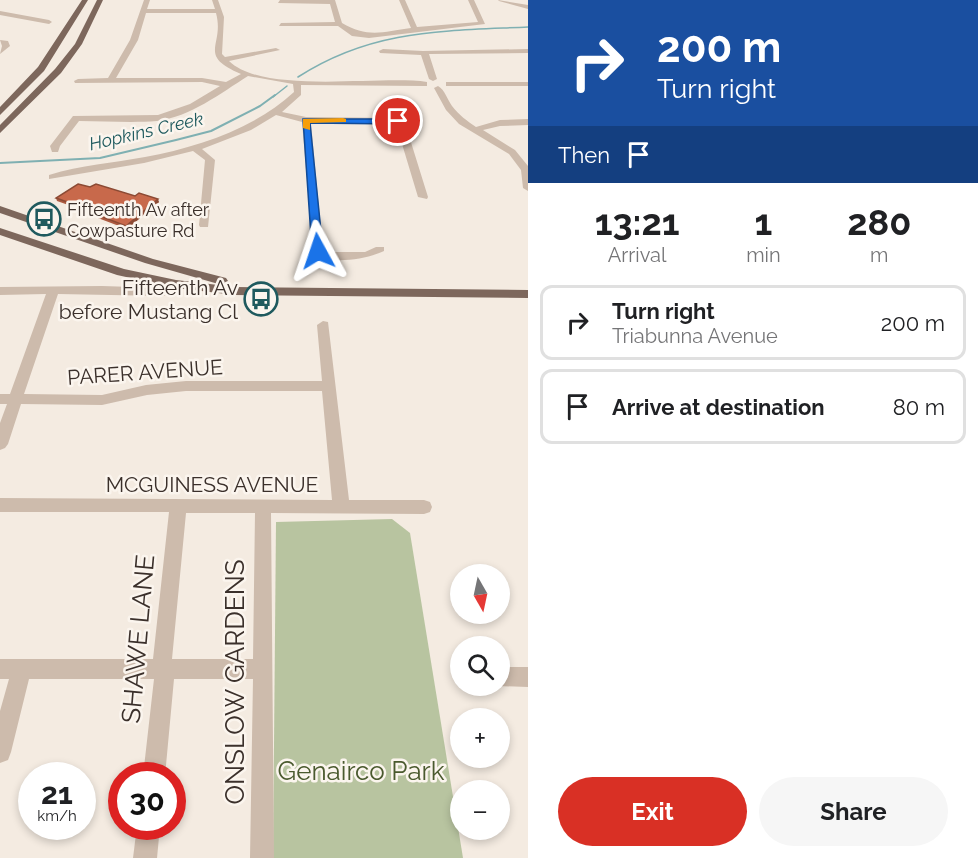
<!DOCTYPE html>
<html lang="en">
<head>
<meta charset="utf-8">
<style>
	:root { --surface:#fff; --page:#f6f6f6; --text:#202124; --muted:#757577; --line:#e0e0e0; --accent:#d93025 }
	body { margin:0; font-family:Raleway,sans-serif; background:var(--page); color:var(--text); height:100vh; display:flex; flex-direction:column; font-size:22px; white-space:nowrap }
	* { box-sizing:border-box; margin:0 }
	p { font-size:20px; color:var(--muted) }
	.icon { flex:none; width:33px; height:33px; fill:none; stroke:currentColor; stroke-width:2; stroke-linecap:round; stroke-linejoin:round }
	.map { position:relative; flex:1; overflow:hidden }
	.panel { display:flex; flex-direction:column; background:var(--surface); width:450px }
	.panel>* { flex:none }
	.top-card { background:#1a4fa0; color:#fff; overflow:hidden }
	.needle { width:39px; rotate:171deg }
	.tools { position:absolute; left:450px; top:564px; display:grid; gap:12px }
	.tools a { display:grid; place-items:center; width:60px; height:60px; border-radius:50%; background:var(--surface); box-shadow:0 3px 9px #0003; font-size:30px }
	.speed { position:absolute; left:18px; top:762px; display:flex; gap:12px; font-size:30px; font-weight:700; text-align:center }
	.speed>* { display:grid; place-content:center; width:78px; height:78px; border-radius:50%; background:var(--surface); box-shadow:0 3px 9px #0003; line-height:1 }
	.speed small { font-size:15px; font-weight:400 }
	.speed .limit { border:9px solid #d22; background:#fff; color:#111 }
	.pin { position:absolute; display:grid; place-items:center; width:51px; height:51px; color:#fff; margin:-26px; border:3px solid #fff; border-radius:50%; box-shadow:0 2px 6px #0007 }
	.me { position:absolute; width:66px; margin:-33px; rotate:355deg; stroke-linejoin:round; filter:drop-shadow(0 0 4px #0008) }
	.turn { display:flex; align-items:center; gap:21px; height:126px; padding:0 30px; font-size:27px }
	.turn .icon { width:78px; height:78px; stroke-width:2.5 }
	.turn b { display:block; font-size:42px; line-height:51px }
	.then { display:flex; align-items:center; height:57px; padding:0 30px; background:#0003; gap:12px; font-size:22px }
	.eta { display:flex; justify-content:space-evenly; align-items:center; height:102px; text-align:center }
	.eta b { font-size:36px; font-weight:700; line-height:42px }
	.button { display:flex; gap:12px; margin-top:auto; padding:12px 30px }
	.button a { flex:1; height:69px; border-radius:36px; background:var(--accent); color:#fff; font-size:24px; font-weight:700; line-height:69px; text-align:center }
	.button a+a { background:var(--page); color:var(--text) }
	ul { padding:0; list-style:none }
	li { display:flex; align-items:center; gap:18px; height:75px; margin:0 12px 9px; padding:0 18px; border:3px solid var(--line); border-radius:12px }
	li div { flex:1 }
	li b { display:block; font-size:22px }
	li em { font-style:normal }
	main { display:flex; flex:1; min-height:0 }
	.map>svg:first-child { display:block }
	.green { fill:#b8c4a0 }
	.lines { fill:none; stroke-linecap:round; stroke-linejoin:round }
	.stream-far1 { stroke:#7fb0b2; stroke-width:1.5 }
	.stream { stroke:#7fb0b2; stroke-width:2 }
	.minor { fill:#cdbbac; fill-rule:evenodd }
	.major { fill:#7d675c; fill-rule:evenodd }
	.wall { fill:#ac5a40 }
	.shaded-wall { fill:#8c4a34 }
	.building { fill:#c8694b; stroke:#8c4a34; stroke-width:1.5 }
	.route { fill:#1a73e8; stroke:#114b97; stroke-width:1.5 }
	.slow { fill:#f59e0b }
	.labels { text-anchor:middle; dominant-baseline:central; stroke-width:5; stroke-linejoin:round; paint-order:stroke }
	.far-water-label { font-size:18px; font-style:italic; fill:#1f5a5e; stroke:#fbf5ee }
	.far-poi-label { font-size:18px; fill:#3b302b; stroke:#fbf5ee; text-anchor:start }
	.poi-label { font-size:21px; fill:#3b302b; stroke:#fbf5ee; text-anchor:end }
	.street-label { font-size:21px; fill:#3b302b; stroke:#fbf5ee }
	.near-street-label { font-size:26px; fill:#3b302b; stroke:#fbf5ee }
	.near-park-label { font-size:26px; fill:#4a5a2e; stroke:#fbf5ee }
</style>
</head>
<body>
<main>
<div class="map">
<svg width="528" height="858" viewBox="0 0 528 858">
	<rect width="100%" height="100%" fill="#f4ebe1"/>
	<polygon class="green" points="392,519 410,533 463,858 273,858 276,522"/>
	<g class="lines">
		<g class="stream-far1">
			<path d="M298 77C372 29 443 31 528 27"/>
			<polyline points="273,97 287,86"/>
		</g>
		<polyline class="stream" points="0,163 100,158 176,140 211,131 260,106 275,95"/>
		<g class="minor">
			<path d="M144 0H150L147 9H215L212 0H218L224 17 222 54 225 57 276 48 280 50 229 61C264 95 380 75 427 82V86H424L301 85V95L282 112 306 117 398 118 405 123 428 197 427 199 418 197 396 124 311 123 323 250 326 252H365L376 247H384V251C368 259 328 266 313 253L302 122 276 115 251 130 202 149 215 160 208 227H200L199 225 205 160 193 151 144 163 49 179V175C81 165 113 163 145 157 198 147 254 129 294 92L293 84 248 76C221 93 190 117 157 121 132 123 104 121 79 121L60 146 58 152H52L50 146 73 116 158 115 190 104 220 86 202 82 75 83 74 81 78 79 108 78 130 40ZM146 13H216C225 46 196 55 241 74L226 82 202 78H116L138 40Z"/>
			<path d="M280 0H335L342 23C367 38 383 32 411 28L399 0H405L417 27 478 22 468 0H474L485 24 369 38 352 36 338 26H279L281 23 335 22 330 4 278 3Z"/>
			<polygon points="498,0 528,5 528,9 499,1"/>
			<polygon points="0,11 49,20 52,22 49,24 0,15"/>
			<polygon points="0,40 8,41 10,46 0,54 2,46"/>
			<polygon points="383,49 423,51 528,49 528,53 429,54 437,79 433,81 429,79 421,55 380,53 379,51"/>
			<rect x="446" y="82" width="82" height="4"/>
			<path d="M438 86C445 90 447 99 452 106 459 115 467 121 476 127L500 120 528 119V125L500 126 483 130 515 150 528 166V191L523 188 521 170 509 154 459 124 446 110 434 88Z"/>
			<path d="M102 286 164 288 170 292 164 296 58 294 24 394 102 395 146 385 186 381H322L317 325 323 321 328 322 349 500H424L430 502 432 507 430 512 424 514 271 513 274 858H250L253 679H174L165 776H143L154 679H29L11 752 8 760 0 763V711L9 679H0V659H153L169 512H0V498L332 500 322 391H186L147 395 102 405 21 404 8 444 5 448 0 450V423L7 404H0V394H10L46 294 0 295V287ZM186 513H255L253 659H172Z"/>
			<polygon points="500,667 528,667 528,687 497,686 500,686"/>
			<polygon points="137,826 160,826 157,858 133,858"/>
		</g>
		<g class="major">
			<polygon points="82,0 88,0 44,71 0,115 0,107 38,67"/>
			<polygon points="97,0 103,0 82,44 61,73 0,133 0,125 55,69 75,44"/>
			<polygon points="0,206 153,259 226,278 228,281 222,285 145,263 0,213"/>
			<polygon points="0,228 124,269 176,280 235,287 528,290 528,298 235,295 176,288 117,275 0,235"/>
		</g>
	</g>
	<polygon class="wall" points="90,187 135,196 159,202 127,229 74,209 74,207 57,201 56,198"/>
	<polygon class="shaded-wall" points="158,199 159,202 127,229 126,226"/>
	<polygon class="building" points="78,184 90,187 96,184 135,196 139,193 158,199 126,226 74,206 76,205 56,198"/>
	<polygon class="route" points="303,119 398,119 402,121 398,124 310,123 323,251 318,254 312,251"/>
	<polygon class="slow" points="343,118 346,119 346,122 310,123 310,130 303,128 303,119"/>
	<defs>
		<g id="bus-ring" transform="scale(1.725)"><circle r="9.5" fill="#fbf5ee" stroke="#1f5a5e" stroke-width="1.5"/><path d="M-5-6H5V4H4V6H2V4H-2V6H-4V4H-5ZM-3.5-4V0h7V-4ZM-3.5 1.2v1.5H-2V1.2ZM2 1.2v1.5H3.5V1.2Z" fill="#1f5a5e"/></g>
	</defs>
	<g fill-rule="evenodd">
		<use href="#bus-ring" x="44" y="219"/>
		<use href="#bus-ring" x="261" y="299"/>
	</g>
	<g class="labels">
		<g class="far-water-label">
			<text transform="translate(146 131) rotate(-13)">Hopkins Creek</text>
		</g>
		<g class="far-poi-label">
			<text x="67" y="209">Fifteenth Av after<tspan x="67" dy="21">Cowpasture Rd</tspan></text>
		</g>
		<g class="poi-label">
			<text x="238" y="287">Fifteenth Av<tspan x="238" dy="24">before Mustang Cl</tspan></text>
		</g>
		<g class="street-label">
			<text transform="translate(145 372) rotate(-4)">PARER AVENUE</text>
			<text x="212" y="484">MCGUINESS AVENUE</text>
		</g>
		<g class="near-street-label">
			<text transform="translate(138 639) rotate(-85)">SHAWE LANE</text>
			<text transform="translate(235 682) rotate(-90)">ONSLOW GARDENS</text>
		</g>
		<g class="near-park-label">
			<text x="361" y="771">Genairco Park</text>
		</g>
	</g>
</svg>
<div class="tools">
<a><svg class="needle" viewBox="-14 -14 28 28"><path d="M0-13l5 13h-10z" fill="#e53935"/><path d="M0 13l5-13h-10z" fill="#757577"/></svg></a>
<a><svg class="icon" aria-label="search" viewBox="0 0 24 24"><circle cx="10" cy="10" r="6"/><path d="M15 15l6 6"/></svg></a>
<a>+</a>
<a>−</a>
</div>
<div class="speed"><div>21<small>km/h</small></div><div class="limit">30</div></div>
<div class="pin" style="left:398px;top:121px;background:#d93025"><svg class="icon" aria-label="arrive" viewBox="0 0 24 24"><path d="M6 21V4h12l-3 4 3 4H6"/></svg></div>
<svg class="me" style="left:318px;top:251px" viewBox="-20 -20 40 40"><path d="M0-17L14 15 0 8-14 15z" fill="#1a73e8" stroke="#fff" stroke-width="4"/></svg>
</div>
<section class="panel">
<div class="top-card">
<div class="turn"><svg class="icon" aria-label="right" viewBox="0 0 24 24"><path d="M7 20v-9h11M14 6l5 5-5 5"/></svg><div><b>200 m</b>Turn right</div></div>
<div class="then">Then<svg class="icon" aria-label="arrive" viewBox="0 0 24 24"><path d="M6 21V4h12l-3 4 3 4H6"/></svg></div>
</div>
<div class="eta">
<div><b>13:21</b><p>Arrival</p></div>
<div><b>1</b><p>min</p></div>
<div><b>280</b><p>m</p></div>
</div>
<ul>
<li><svg class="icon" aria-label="right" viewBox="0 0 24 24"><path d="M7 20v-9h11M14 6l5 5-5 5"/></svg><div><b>Turn right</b><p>Triabunna Avenue</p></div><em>200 m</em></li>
<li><svg class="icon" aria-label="arrive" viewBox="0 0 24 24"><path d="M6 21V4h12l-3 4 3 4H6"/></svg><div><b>Arrive at destination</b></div><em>80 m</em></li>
</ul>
<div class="button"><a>Exit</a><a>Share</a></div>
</section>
</main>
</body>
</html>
